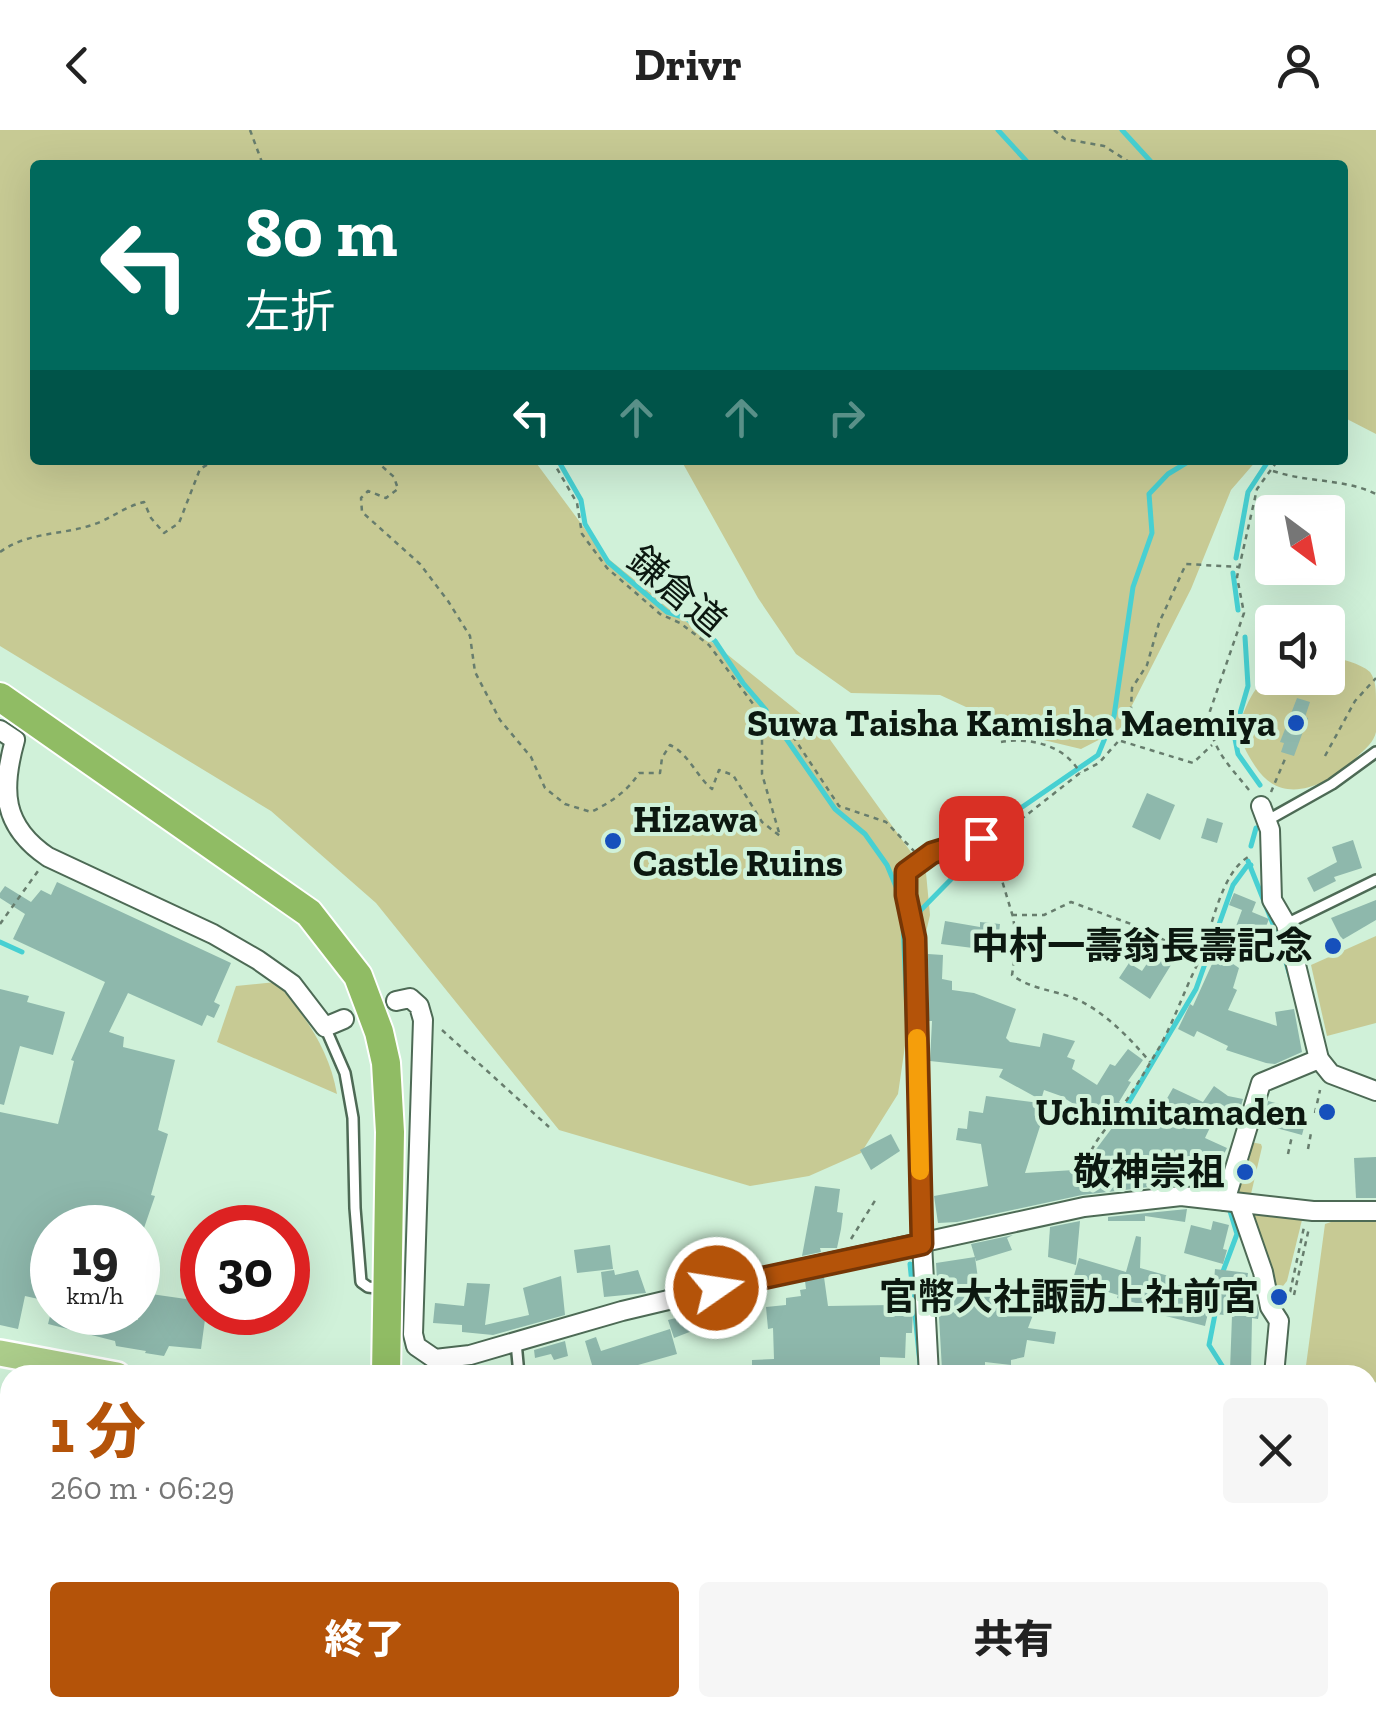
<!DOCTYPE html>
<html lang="ja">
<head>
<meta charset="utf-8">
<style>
	:root { --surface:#fff; --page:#f6f6f6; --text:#222; --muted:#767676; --accent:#b45309 }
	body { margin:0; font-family:"Zilla Slab","Noto Sans JP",serif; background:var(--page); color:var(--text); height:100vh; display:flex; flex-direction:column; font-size:38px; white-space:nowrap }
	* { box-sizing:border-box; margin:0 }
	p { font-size:32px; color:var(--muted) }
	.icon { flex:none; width:55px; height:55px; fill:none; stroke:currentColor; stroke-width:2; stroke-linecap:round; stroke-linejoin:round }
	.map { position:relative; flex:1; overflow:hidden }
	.sheet { position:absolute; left:0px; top:1235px; width:1378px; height:352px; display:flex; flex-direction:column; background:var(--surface); border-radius:30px 30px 0 0; box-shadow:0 10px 40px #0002 }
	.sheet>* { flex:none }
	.top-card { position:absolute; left:30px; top:30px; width:1318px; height:305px; border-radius:10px; box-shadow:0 10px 40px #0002; background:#00695c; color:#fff; overflow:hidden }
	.needle { width:65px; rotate:148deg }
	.buttons { position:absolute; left:1255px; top:365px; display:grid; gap:20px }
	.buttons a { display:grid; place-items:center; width:90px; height:90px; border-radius:10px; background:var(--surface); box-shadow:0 10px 40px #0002; font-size:50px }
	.speed { position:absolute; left:30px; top:1075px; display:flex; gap:20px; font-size:50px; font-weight:700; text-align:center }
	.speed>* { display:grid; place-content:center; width:130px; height:130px; border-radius:50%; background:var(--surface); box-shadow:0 10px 40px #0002; line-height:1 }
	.speed small { font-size:25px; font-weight:400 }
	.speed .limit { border:15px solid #d22; background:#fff; color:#111 }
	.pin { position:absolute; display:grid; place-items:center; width:85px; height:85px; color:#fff; margin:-42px; border-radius:20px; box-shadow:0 5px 15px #0006 }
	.me { position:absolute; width:110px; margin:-55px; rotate:77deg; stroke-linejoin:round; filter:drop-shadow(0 0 8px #0008) }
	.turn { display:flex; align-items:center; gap:35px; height:210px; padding:0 50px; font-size:45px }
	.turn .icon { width:130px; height:130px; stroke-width:2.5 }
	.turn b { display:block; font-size:70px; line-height:85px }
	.lanes { display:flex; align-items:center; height:95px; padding:0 50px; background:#0003; justify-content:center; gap:50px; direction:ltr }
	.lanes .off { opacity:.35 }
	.round { display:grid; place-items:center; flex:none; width:105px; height:105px; border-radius:10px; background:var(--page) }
	.headline { display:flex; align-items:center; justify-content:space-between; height:170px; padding:0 50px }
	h1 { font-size:60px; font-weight:800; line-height:75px; color:var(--accent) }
	.action { display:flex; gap:20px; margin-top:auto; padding:20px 50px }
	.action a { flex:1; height:115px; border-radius:10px; background:var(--accent); color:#fff; font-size:40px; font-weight:800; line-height:115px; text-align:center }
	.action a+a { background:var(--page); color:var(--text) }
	header { display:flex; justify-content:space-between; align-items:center; height:130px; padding:0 50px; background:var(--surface); font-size:45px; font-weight:800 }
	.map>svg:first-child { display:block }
	.green { fill:#c7ca94 }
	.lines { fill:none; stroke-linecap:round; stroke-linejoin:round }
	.stream { stroke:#47d0d2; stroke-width:5 }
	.river { stroke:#47d0d2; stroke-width:30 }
	.building { fill:#8eb8ac }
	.service-casing { stroke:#4d6a55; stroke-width:14 }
	.minor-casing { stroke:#4d6a55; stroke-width:22 }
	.tertiary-casing { stroke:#4d6a55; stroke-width:25 }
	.primary-casing { stroke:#fff; stroke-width:30 }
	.trunk-casing { stroke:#fff; stroke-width:32 }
	.path { stroke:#677d6d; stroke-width:2.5; stroke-dasharray:5 5; stroke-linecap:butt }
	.service { stroke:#fff; stroke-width:9 }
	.minor { stroke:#fff; stroke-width:18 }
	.tertiary { stroke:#fff; stroke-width:20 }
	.primary { stroke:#accd8b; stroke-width:25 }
	.trunk { stroke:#90bc64; stroke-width:28 }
	.route-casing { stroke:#753606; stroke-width:25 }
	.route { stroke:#b45309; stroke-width:18 }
	.slow { stroke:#f59e0b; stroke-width:18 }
	.poi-dot { fill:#1650bc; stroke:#d0f1d9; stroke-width:4 }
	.labels { text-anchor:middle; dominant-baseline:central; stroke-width:8; stroke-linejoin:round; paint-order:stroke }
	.street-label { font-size:38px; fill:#0c1810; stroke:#d0f1d9 }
	.poi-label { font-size:38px; font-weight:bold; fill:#0c1810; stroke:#d0f1d9; text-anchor:end }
</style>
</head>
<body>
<header><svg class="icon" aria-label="back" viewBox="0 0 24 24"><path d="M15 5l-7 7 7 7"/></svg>Drivr<svg class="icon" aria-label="person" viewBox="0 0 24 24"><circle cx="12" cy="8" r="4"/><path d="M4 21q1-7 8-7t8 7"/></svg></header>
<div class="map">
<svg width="1376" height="1586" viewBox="0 0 1376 1586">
	<rect width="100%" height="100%" fill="#d0f1d9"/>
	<g class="green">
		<polygon points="0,0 1376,0 1376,304 1343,287 1342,35 35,35 35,330 534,330 605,426 826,604 926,743 930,785 914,854 898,964 861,1023 809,1046 750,1056 559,1000 376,773 271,681 0,516"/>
		<polygon points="681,330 1257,330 1231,360 1191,459 1120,599 1081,619 1031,607 940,565 851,563 796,524 758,468"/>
		<path d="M1328 526C1341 529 1360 533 1370 542 1376 550 1376 561 1376 571 1376 581 1376 593 1376 602 1374 612 1365 619 1358 626 1329 655 1282 679 1255 636 1246 622 1235 604 1242 587 1248 571 1257 552 1272 544V548H1328Z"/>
		<polygon points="1376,806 1376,893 1327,906 1311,835"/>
		<path d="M276 852C306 887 329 919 337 964L217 912 236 856Z"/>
		<polygon points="1250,1012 1261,1014 1262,1017 1251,1064 1235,1065"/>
		<polygon points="1251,1080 1297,1085 1302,1090 1287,1151 1283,1156 1273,1156 1248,1083"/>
		<polygon points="1337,1090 1376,1091 1376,1252 1368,1252 1368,1245 1305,1243 1325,1094"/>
	</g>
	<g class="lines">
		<g class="stream">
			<polyline points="998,0 1030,35"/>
			<polyline points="1122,0 1154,35"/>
			<polyline points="558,330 581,370 585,394 608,432 667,482 686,488 715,511 743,553 766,580"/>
			<polyline points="1236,428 1248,362 1269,330"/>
			<polyline points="1233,443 1238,480"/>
			<polyline points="1245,507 1248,556 1234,604 1238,624 1260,655"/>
			<polyline points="776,594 835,679 865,704 887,735 897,759 903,793"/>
			<polyline points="1251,716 1256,698"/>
			<polyline points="1248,731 1279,809 1294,859"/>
			<polyline points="0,812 22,822"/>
			<polyline points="909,927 903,793 914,787 970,730 999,693 1098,625 1114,586 1133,457 1152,403 1149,364 1168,344 1191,330"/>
			<polyline points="1123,982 1196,859 1233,755 1247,736 1251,735"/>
			<polyline points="910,1134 920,1234"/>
			<polyline points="1222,1144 1237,1104 1230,1081"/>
			<polyline points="1216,1179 1209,1215 1228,1245"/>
		</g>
		<g class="river">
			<polyline points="0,1522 10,1523"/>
			<polyline points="131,1578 145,1586"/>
		</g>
	</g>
	<g class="building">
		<polygon points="1297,568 1310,572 1305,587 1308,588 1294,626 1281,622 1284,613 1280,612"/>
		<polygon points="1147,663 1175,675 1160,710 1132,697"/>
		<polygon points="1207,688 1223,693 1217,713 1201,708"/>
		<polygon points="1353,710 1362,738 1334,747 1336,751 1314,762 1307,748 1337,732 1332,717"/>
		<polygon points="57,752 231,833 214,872 220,875 214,888 207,885 202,896 128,863 109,902 124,907 123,917 175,930 158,1000 168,1004 151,1065 155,1066 144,1098 52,1098 52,1172 25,1166 18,1199 0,1195 0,982 58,994 74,931 71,930 105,852 13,809 25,784 0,768 0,763 5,756 31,772 41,760 51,765"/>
		<polygon points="1234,763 1256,772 1252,782 1269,789 1261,809 1235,799 1242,780 1229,775"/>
		<polygon points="1376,770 1376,790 1342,810 1331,788"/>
		<polygon points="945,791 980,797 980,792 1000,794 997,821 941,814"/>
		<polygon points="1154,823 1171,835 1150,869 1119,848 1129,833 1142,841"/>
		<polygon points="1217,823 1239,838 1233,858 1237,860 1228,880 1277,896 1275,882 1294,879 1302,922 1275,934 1266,933 1226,920 1228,916 1197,901 1194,907 1178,899 1190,874 1193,876"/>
		<polygon points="928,824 943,825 942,849 952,851 952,860 974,863 1016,879 1006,908 1010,912 1040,917 1043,903 1075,911 1067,927 1075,930 1072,939 1097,955 1110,934 1115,936 1128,919 1143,930 1128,951 1131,952 1119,972 1141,988 1142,985 1154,991 1173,958 1203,972 1214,956 1228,966 1243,969 1237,990 1216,985 1205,1008 1227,1018 1217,1038 1214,1040 1188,1028 1186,1032 1173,1026 1175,1054 1082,1065 957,1092 938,1093 934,1066 988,1056 981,1014 956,1010 958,998 967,999 969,981 983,983 986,966 1040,973 1035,988 1042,990 1025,1043 1091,1039 1094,1022 1112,998 1061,966 1044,960 1041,970 999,947 1003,939 930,931 932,891 929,891"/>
		<polygon points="0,859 29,866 27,872 65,882 53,925 20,916 4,975 0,974"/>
		<polygon points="1268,971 1308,982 1302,1005 1262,994"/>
		<polygon points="891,1004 900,1021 871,1040 860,1020"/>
		<polygon points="1376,1027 1376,1068 1356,1068 1354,1028"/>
		<polygon points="815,1056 840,1059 837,1082 843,1083 841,1099 837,1118 820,1118 821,1122 802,1126"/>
		<polygon points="1187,1079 1185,1092 1145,1086 1145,1091 1108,1091 1108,1087"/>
		<polygon points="1080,1091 1076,1135 1048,1127 1050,1097"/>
		<polygon points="1213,1091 1229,1095 1223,1119 1227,1120 1223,1134 1184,1123 1191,1095 1211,1100"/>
		<polygon points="1013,1105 1007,1108 1012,1120 976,1131 971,1114"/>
		<polygon points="1136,1106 1141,1107 1140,1138 1176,1148 1174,1154 1213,1164 1215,1139 1248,1143 1244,1172 1257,1174 1259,1183 1258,1189 1252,1188 1251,1240 1230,1240 1232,1186 1208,1183 1205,1196 1150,1182 1151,1177 1117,1168 1118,1165 1078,1153 1079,1150 1073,1149 1079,1128 1126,1142"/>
		<polygon points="610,1115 613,1139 577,1143 574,1120"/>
		<polygon points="975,1127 979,1156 989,1154 991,1168 1033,1185 1028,1198 1056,1202 1054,1214 1027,1210 1024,1227 1011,1230 1011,1235 985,1232 985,1243 951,1243 951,1240 942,1240 936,1133"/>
		<polygon points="614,1140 615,1145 638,1140 646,1163 604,1167 601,1142"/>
		<polygon points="138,1142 154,1147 151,1164 186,1169 188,1158 202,1160 202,1182 206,1182 201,1219 169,1216 164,1226 145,1223 146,1221 116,1216 115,1211 48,1194 51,1182 108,1182 107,1186 138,1190"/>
		<polygon points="561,1146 565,1185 493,1205 462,1202 462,1195 433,1193 435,1173 464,1176 467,1153 490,1154 485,1195 529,1185 523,1158"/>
		<polygon points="824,1147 828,1176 891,1175 892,1180 913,1180 912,1203 906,1203 905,1228 880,1227 880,1244 799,1242 799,1244 752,1244 752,1230 774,1229 773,1198 768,1199 766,1177 786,1175 786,1168 801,1166 800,1160 806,1159 805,1151"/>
		<polygon points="687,1185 692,1201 674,1208 668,1190"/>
		<polygon points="670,1199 677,1224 638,1235 639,1241 623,1245 595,1245 585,1211 596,1207 601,1221"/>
		<polygon points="565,1211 568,1226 554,1230 551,1224 535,1228 534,1220"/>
	</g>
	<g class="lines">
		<g class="service-casing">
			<g id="service">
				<polyline points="1268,690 1332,654 1376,622"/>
				<polyline points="1286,794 1376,750"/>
				<path d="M915 808 906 765V742C929 723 962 703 993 712"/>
				<polyline points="325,897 345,943 353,988 355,1078 361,1152 368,1157 384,1159"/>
				<polyline points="516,1212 519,1245"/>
			</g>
		</g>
		<g class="minor-casing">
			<g id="minor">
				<path d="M0 600 15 610C1 660 2 696 48 727L213 804 258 830 292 854 325 897 344 889"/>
				<polyline points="1261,676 1270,700 1272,770 1286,794 1319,929 1331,944 1376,961"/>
				<polyline points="915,808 922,1113 929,1245"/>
				<polyline points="396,871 410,868 419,876 423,890 413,1204 416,1216 435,1229 470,1225 622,1181 778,1144 1084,1077 1181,1066 1313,1081 1376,1081"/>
				<polyline points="1225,1071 1261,953 1319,929"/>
				<polyline points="1239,1073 1263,1142 1270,1177 1279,1191 1274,1245"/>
				<polyline points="1368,1399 1376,1399"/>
				<polyline points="1017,1578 1087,1586"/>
				<polyline points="291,1586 293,1578"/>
				<polyline points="895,1586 896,1578"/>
				<polyline points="1207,1586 1209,1578"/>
				<polyline points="1306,1586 1307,1578"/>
			</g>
		</g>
		<g class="tertiary-casing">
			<g id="tertiary">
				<polyline points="0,1363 10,1364"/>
				<polyline points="1368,1506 1376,1506"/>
			</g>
		</g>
		<g class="primary-casing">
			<polyline id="primary" points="0,1223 117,1245"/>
		</g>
		<g class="trunk-casing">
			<g id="trunk">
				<polyline points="0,567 309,783 358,846 379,902 386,933 390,1002 386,1245"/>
				<polyline points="1368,1269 1376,1269"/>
			</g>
		</g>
		<g class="path">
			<polyline points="250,0 263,35"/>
			<polyline points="1054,0 1065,9 1104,16 1134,35"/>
			<path d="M375 330 394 347 398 359 386 368 368 361 361 368 362 382 420 434 448 471 470 506 475 542 500 590 531 627 545 658 565 674 591 682C611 672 627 662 639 643H660L662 628 670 615C689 624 696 646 712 659L719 640 733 645 762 692 780 706 762 644V586"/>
			<polyline points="552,330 577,373 582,404 607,438 660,484 680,493 709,515 762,586 775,587 792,605 839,676 886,692 914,721"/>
			<path d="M1273 341C1308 353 1343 348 1376 364"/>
			<path d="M0 422C30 400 67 406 100 392 116 385 127 376 144 372L151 388 164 403 179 393 200 339 215 330"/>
			<polyline points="1121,611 1193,633 1212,615"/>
			<path d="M1001 612C1030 607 1065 615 1080 643"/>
			<polyline points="1325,626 1355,571 1376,548"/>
			<path d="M1249 660C1229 635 1207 615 1210 581L1244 483 1237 447 1257 359 1278 330"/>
			<polyline points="1271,662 1285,629"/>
			<polyline points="1005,702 1080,643 1099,633 1130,598 1132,558 1147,535 1159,493 1186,434 1239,437"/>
			<path d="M994 724 1013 787 1017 814 1012 845C1029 858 1051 860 1071 867 1101 878 1130 908 1150 932"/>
			<polyline points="1012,785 1044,785 1071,772 1131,794 1199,827"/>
			<polyline points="0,794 38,741"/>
			<polyline points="442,900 549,997"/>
			<polyline points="1315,983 1320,960"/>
			<polyline points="1308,1019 1311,1003"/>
			<polyline points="1288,1024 1292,1006"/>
			<path d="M1082 1059C1086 1012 1103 1007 1126 971 1138 954 1148 936 1159 918 1174 891 1184 861 1198 833 1212 802 1220 739 1252 725"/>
			<polyline points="851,1109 876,1069"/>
			<polyline points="1294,1165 1309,1098"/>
			<polyline points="1288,1172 1304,1097"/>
			<polyline points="0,1476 10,1479"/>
			<polyline points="74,1578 88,1586"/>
			<polyline points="198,1578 212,1586"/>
			<polyline points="25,1586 30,1578"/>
		</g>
		<use href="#service" class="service"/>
		<use href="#minor" class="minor"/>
		<use href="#tertiary" class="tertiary"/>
		<use href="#primary" class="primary"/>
		<use href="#trunk" class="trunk"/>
	</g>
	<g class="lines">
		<g class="route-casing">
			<polyline id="route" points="716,1158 922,1114 915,808 906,765 906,742 932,723 981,708"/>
		</g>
		<use href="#route" class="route"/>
		<polyline class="slow" points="917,908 920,1041"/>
	</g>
	<g class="poi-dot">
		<circle cx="1296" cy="593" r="10"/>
		<circle cx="613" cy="711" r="10"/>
		<circle cx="1333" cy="816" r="10"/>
		<circle cx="1327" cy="982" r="10"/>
		<circle cx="1245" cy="1042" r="10"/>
		<circle cx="1279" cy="1167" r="10"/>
	</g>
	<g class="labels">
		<g class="street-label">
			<text transform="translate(677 461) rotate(40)">鎌倉道</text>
		</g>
		<g class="poi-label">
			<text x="1276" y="593">Suwa Taisha Kamisha Maemiya</text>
			<text x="633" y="689" text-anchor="start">Hizawa<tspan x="633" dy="44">Castle Ruins</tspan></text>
			<text x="1313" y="816">中村一壽翁長壽記念</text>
			<text x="1307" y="982">Uchimitamaden</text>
			<text x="1225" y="1042">敬神崇祖</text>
			<text x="1259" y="1167">官幣大社諏訪上社前宮</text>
		</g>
	</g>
</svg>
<div class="buttons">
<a><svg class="needle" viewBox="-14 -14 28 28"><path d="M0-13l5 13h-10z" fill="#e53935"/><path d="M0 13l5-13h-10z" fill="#767676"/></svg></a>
<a><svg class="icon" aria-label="sound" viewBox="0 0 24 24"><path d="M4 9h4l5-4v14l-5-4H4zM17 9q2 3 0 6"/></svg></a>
</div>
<div class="speed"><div>19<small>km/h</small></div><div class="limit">30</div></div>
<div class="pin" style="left:981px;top:708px;background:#d93025"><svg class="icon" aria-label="arrive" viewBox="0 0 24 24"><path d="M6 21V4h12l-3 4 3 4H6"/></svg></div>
<svg class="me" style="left:716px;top:1158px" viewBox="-20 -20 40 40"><circle r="17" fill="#b45309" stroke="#fff" stroke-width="3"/><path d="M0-11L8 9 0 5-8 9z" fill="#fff"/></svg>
<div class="top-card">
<div class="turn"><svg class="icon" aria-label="left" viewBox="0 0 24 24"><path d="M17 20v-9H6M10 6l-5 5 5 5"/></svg><div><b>80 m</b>左折</div></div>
<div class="lanes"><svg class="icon" aria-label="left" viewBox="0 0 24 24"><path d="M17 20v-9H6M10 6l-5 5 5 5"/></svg><svg class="icon off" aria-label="ahead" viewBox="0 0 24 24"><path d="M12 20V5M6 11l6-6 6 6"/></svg><svg class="icon off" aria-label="ahead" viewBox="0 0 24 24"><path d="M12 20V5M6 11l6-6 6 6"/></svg><svg class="icon off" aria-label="right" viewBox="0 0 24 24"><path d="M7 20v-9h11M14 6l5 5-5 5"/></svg></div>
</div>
<section class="sheet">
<div class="headline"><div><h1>1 分</h1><p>260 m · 06:29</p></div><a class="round"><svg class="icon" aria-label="close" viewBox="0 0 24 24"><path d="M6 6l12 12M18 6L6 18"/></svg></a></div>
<div class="action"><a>終了</a><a>共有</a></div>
</section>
</div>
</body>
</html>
